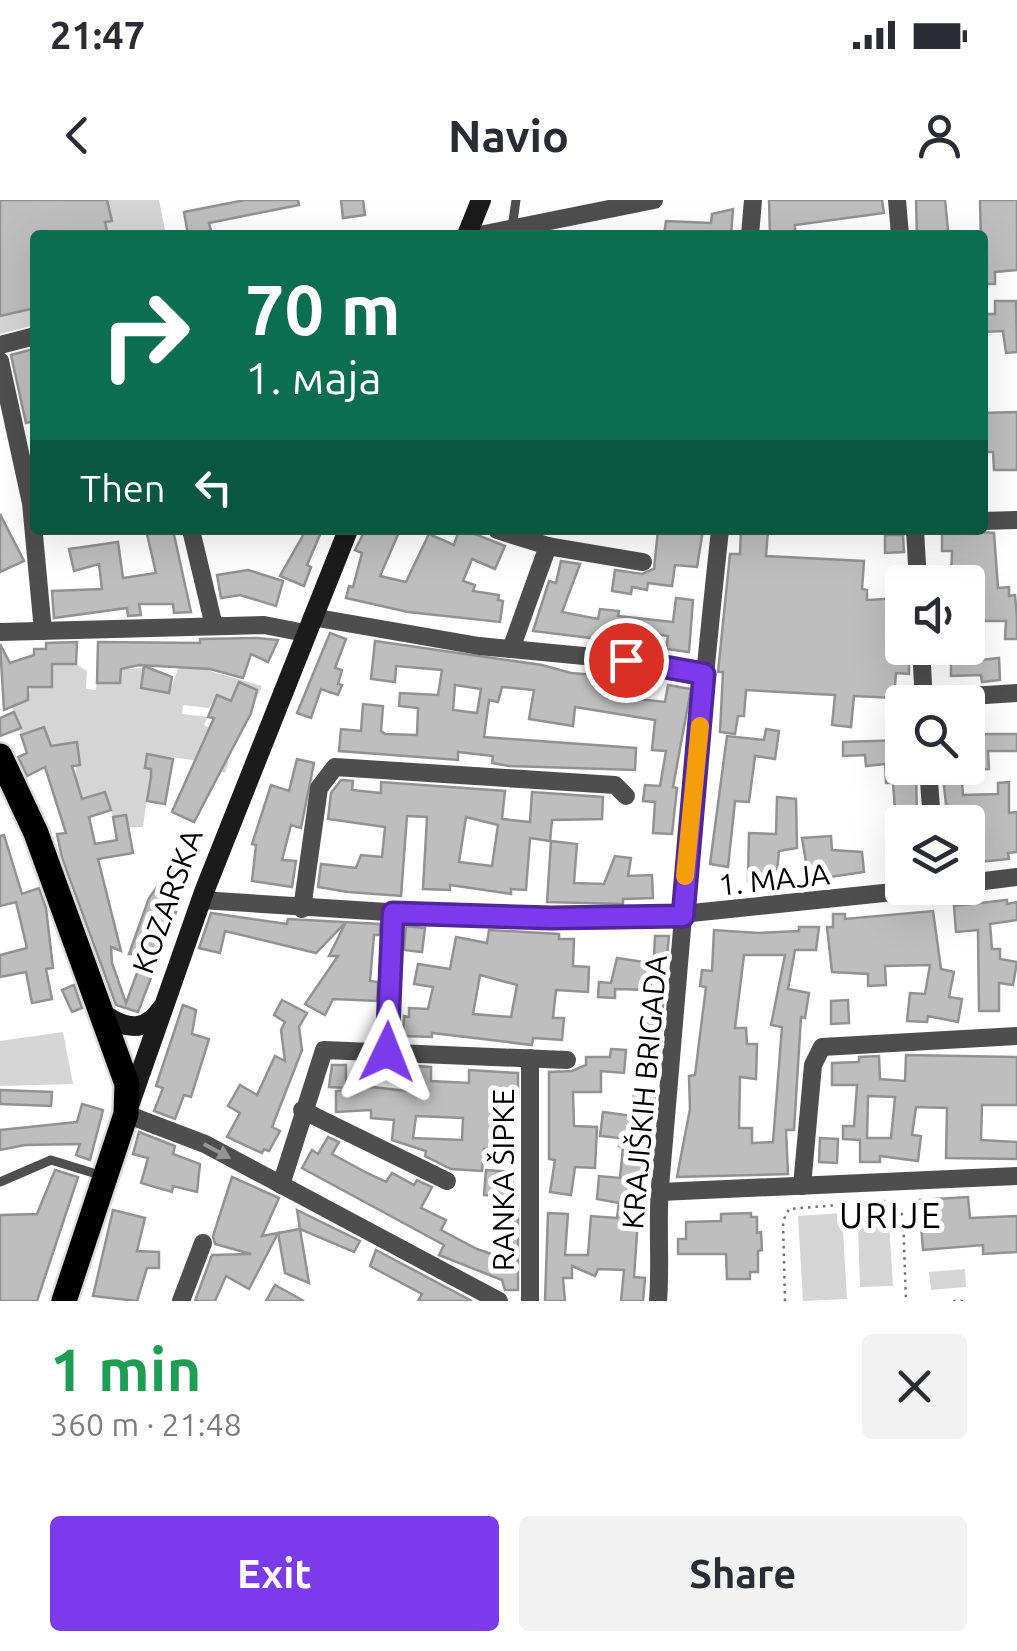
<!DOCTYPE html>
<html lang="en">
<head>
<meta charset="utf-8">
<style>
	:root { --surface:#fff; --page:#f2f2f3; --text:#2b2b33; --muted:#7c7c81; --accent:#7c3aed }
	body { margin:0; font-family:Ubuntu,sans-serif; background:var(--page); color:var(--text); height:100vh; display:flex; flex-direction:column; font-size:38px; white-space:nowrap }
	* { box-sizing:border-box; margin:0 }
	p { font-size:32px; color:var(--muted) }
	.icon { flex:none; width:55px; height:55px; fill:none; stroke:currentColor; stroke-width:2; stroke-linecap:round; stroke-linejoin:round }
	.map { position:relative; height:1101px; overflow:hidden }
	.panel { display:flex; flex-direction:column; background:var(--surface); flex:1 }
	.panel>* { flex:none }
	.hud { position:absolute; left:30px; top:30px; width:958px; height:305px; border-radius:10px; box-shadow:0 10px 40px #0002; background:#0b6e4f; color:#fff; overflow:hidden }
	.controls { position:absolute; left:885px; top:365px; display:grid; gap:20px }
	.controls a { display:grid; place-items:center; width:100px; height:100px; border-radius:10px; background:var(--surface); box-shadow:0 10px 40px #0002; font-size:50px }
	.pin { position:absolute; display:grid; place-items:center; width:85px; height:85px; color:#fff; margin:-42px; border:5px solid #fff; border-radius:50%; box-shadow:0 2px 10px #0007 }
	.me { position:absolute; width:110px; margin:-55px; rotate:2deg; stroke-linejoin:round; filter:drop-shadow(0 0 8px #0008) }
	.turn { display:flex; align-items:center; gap:35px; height:210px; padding:0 50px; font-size:45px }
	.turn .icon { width:130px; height:130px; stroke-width:2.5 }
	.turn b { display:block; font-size:70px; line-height:85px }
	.then { display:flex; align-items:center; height:95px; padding:0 50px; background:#0003; gap:20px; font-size:38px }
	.round { display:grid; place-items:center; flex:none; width:105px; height:105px; border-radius:10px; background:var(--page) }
	.head { display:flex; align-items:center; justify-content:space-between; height:170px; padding:0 50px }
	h1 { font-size:60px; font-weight:700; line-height:75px; color:#1e9e55 }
	.primary-button { display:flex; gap:20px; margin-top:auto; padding:20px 50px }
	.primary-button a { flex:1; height:115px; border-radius:10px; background:var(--accent); color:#fff; font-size:40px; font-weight:700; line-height:115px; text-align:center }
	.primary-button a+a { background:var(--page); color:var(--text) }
	.status { display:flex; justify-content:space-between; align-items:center; height:70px; padding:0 50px; background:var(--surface); direction:ltr }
	.status svg { height:28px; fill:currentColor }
	header { display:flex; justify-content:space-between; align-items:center; height:130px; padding:0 50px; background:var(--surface); font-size:45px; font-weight:700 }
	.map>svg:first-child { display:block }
	.green { fill:#d5d5d5 }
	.building { fill:#bebebe; stroke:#929292; stroke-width:2.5; fill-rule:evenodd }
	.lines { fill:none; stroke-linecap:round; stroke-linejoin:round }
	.primary-casing { stroke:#dbdbdb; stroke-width:30 }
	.path { stroke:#707070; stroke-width:2.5; stroke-dasharray:2.5 5; stroke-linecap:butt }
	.lane { stroke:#4e4e4e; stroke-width:9 }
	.street { stroke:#4e4e4e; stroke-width:18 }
	.secondary { stroke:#1b1b1b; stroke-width:20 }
	.primary { stroke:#000; stroke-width:25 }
	.oneway { fill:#959595 }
	.route-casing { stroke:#51269a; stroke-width:25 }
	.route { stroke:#7c3aed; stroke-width:18 }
	.slow { stroke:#f59e0b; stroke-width:18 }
	.labels { text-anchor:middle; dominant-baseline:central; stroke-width:10; stroke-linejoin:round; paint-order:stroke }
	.street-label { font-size:30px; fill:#000; stroke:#fff }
	.quarter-label { font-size:35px; letter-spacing:2.5px; fill:#000; stroke:#fff }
</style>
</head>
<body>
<div class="status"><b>21:47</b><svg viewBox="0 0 49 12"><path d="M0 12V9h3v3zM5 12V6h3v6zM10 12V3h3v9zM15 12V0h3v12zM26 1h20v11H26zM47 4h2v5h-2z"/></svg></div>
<header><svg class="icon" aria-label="back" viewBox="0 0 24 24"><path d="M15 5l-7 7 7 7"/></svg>Navio<svg class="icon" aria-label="person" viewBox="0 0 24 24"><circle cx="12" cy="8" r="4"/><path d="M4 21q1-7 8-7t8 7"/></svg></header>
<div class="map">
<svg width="1017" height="1101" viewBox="0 0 1017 1101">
	<rect width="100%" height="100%" fill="#fff"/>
	<g class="green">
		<polygon points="0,0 159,0 166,35 35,35 35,125 0,134"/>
		<polygon points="210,462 210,471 262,486 250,513 217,495 209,508 183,505 182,514 208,517 204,525 210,528 201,549 229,561 225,573 193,560 147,554 145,568 151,569 143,627 128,627 126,615 113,617 105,592 82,599 76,580 77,543 47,546 44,527 21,535 12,507 27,500 31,487 52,487 52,464 76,464 87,471 86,489 96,490 98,472 104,483 120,483 121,469 147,468 141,488 169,493 179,466"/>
		<polygon points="63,832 73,884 0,886 0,841"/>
		<polygon points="842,1013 847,1099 803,1101 798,1016"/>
		<polygon points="889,1023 893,1086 860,1087 858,1025"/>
		<polygon points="965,1069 966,1087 931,1090 929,1072"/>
	</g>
	<g class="building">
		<polygon points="0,0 107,0 112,21 105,22 108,35 35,35 35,108 0,116"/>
		<polygon points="245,0 298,0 299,5 209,23 212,35 188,35 184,12"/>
		<polygon points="341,0 363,0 365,15 343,18"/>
		<polygon points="769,0 882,0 884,13 795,25 795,35 770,35"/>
		<polygon points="916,0 945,0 948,30 943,35 917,35"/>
		<polygon points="980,0 1017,0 1017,70 995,72 995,84 982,84"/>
		<polygon points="733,9 731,35 664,35 666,21 711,23 712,14"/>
		<polygon points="995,101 1016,101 1017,152 1006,153 1003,131 983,132 983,114 995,114"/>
		<polygon points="33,149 35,221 26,223 11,155"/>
		<polygon points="1017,212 1017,270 994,270 993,252 982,252 982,213"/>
		<polygon points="0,314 24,361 0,372"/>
		<polygon points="146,330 173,330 191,412 174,413 173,404 139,404 141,415 128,416 127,408 54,418 52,391 102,389 99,364 74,371 69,349 118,342 123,378 156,373"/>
		<polygon points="306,330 322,330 307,365 311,367 304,386 280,376"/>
		<polygon points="365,330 400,330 380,376 406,382 429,334 454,345 459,330 465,330 505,346 495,369 472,359 463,381 475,385 473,391 499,395 498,400 503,401 500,422 408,412 346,398 349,386 353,387 362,353 355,350"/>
		<polygon points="658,330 703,330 697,367 675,365 672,386 648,383 647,390 632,387 631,394 612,391 615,370 642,374 654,369"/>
		<polygon points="741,330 768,330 766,356 864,361 862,389 867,390 867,400 902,398 902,441 897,441 896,462 909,463 909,474 896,473 894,498 854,496 851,527 832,525 835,495 746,490 744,516 738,516 735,534 720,532 723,472 718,472 730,354 740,354"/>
		<polygon points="942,330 994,333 998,388 1009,387 1009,396 1015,395 1017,418 1017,439 1005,439 1006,421 982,421 981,460 999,458 1000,480 982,482 981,475 951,476 951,448 968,448 968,382 951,382 952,351 942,351"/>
		<polygon points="885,335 903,335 904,352 885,353"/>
		<polygon points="561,361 580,364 562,412 598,419 600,409 619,411 618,416 673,422 676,398 693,400 689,452 666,449 668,436 641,432 640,444 533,431 549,381 556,383"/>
		<polygon points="248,370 283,381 276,406 240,395 221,398 217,375"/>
		<polygon points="330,433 346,439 335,468 342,470 338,484 342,485 338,495 321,489 311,518 297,513"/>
		<polygon points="257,438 278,440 268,462 251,454 243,478 210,469 139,465 121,469 120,483 97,483 98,442 200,443 200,439"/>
		<path d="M375 441 542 465 571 473 621 477 618 497 665 502 668 485 691 489 673 587 677 588 672 634 653 633 655 602 643 601 645 585 660 586 666 551 652 550 655 520 575 507 573 526 529 519 534 490 502 487 498 502 489 500 484 537 636 548 635 570 509 566 492 563 493 556 458 552V560L339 551 341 529 361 531 363 504 383 506 381 531 385 534 417 535 418 508 399 506 400 493 438 495 442 470 396 466 395 482 371 479ZM455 485 481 489 477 513 453 510Z"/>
		<polygon points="77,442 76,464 52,464 52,487 28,487 28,500 4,510 0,444 10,463 34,455 34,449 46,449 46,443"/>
		<polygon points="144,466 172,477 169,493 141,488"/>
		<polygon points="239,482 257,490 251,513 194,622 172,612 214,518 208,517 217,495 231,501"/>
		<polygon points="14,512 21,528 0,536 0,518"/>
		<polygon points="44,527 51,546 77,542 80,565 72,566 82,599 105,592 111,610 89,617 95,644 117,640 113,617 126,615 133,653 98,659 121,751 111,747 112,763 126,803 144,754 129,754 149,698 157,687 174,693 169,709 176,712 138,812 116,805 62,658 57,634 66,633 45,567 27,576 18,557 27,553 21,535"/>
		<polygon points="766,529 779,531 775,559 755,556 749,602 735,601 728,667 710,664 727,536 764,540"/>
		<polygon points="979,534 1017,534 1017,551 988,551 989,569 969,570 968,551 977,551"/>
		<polygon points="902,540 902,568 916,568 917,622 896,622 893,583 886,583 885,564 866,566 865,555 843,556 843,542"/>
		<polygon points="147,554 173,559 165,604 147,601 151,577 151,569 145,568"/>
		<polygon points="297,559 314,563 301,628 291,625 282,660 296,661 292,687 252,681 256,645 252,644 271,585 289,591"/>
		<polygon points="942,568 961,568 963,595 998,594 998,583 1009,582 1009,613 1017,612 1017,652 1008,653 1009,659 968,663 968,622 948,622"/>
		<path d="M341 580 353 581 352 590 381 593V582L505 591 502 619 530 622 532 592 603 597 602 619 552 620 550 641 530 638 526 690 511 689V694L450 685V690L423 689 427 617 407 616 401 696 348 692 318 687 321 664 356 668 361 655 382 657 385 627 328 619 331 593ZM466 617 498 625 492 666 459 662Z"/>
		<polygon points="777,597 796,599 797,648 779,651 776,683 748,681 749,633 776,634"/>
		<polygon points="4,635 22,694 39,688 46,708 53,768 46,769 52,799 32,803 26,772 0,777 0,755 27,748 16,702 0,706 0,636"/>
		<polygon points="831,636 832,650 862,652 864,672 809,680 802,638"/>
		<polygon points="551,641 577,644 574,683 604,684 615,656 631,658 628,676 652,675 653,698 623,699 623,704 547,702"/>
		<polygon points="1007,700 1007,704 1017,702 1017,720 990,724 992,749 1000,749 1000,759 1017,762 1013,785 999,783 999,811 979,811 978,730 956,732 954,706"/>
		<polygon points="933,711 941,769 954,772 949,797 962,799 958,822 928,816 927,822 907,821 910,793 925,794 930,765 885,766 886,785 868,786 868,774 832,772 827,727 833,727 833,714 845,714 845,719"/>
		<polygon points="211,713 287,724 288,719 380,724 380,735 374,735 370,781 378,782 377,801 333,799 325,815 305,804 338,756 329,756 346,722 316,753 225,731 220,753 199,748"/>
		<polygon points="406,726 425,728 422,752 404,750"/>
		<path d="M799 727H819L816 750H795L788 789 809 793 805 818 801 817 794 930H786L788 974 677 977 690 909 689 876 695 875 706 787 700 786 702 770 712 771 714 730 758 733 799 731ZM744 755H785L771 825 782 827 773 942 752 943V928H739L740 877 756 879 757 844H747L746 828H735Z"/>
		<path d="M489 730 559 734V739H574L573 766 589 767 588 792 556 790 553 818H564L562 840 533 838 532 845 432 833V837L403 836 404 816 409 817V808L428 809 433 787 414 784 418 764 450 769 456 737 487 743ZM480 775 517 785 511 817 473 814Z"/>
		<polygon points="655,736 669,736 667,756 654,756"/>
		<polygon points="617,758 651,763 651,790 615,789 615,798 598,797 599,782 611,783"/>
		<polygon points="74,785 82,808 72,812 62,790"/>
		<polygon points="282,800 307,813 299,827 302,850 272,927 280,931 269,951 264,949 262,953 227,937 240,913 228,906 240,885 257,895 275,856 285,861 281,830 285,822 274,815"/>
		<polygon points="848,800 849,823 831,824 831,801"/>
		<polygon points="644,803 663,805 658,861 634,859"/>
		<polygon points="183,805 196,810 192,834 209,839 191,897 184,895 175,919 154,911 163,888 156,886"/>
		<polygon points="611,849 626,850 624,873 601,871 601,892 573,892 574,926 597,927 595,968 575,967 571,995 550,992 555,960 549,959 549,872 572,871 586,865 586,857 610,857"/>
		<path d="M906 855 1017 857V905H982L981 940 1017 942V959L946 958 947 908 916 907 912 935 921 936 918 961 880 956V962H860V940L843 939V926H854L857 885H832V863L859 862V857L879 856 880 879 905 881ZM868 896 895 897 891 938H867Z"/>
		<polygon points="332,865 346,865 346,888 329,887"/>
		<path d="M416 866 431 867V881L469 883V870L518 873V897H509L508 949H484L482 971 451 969 425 956 426 951 392 940 394 920 371 918V910L336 912V891L373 887 416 892ZM416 916 463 918 462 940 413 938Z"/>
		<polygon points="634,886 656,888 640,989 634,1077 645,1078 643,1101 621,1101 624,1070 598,1069 595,1076 572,1066 572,1078 563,1078 565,1101 545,1101 548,1013 568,1014 565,1055 588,1055 591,1016 617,1018 619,1003 597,999 599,976 620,978 623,947 619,946 620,938 600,936 603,912 632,916"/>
		<polygon points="0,890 52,892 51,906 0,904"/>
		<polygon points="82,904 103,910 90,960 76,955 80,944 25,945 0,950 0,930 77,922"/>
		<polygon points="139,932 175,946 173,954 200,964 197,992 173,986 172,992 141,983 148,958 133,954"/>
		<polygon points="328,937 339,942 332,954 367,973 386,982 392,973 414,985 417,980 432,987 421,1008 446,1020 441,1030 477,1049 506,1059 506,1007 518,1007 518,1090 505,1090 502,1080 439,1055 444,1045 302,968 312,950 318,954"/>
		<polygon points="820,938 838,939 837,963 819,962"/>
		<polygon points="55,970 78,977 37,1101 0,1101 0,1015 37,1014"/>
		<polygon points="486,970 513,972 511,997 484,995"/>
		<polygon points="232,977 279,998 262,1036 278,1033 249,1089 226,1076 215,1101 195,1101 212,1055 251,1054 215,1044 213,1036"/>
		<polygon points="968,997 970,1018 1017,1016 1017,1052 983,1054 983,1045 923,1050 919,1000"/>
		<polygon points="113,1010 145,1018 137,1051 159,1052 159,1068 147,1068 137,1101 93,1096"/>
		<polygon points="297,1010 360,1041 354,1052 300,1029 309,1083 285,1073 278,1033 300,1029"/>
		<polygon points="751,1013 751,1017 757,1017 757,1033 761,1032 762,1050 758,1051 758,1072 750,1072 750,1079 727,1079 726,1054 678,1054 678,1039 686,1039 686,1022 721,1021 721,1014"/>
		<polygon points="376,1050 472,1101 418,1101 422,1094 370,1066"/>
		<polygon points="275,1085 304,1101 266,1101"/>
	</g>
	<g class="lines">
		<g class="primary-casing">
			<polyline id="primary" points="0,556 36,633 127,884 126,914 64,1101"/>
		</g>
		<g class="path">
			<polyline points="785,1101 783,1021 789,1009 886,1001 903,1015 906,1101"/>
			<polyline points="953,1101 967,1101"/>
		</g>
		<g class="lane">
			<polyline points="512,28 516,0"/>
			<polyline points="0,982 51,960 103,976"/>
		</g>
		<g class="street">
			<polyline points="897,0 900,35"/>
			<polyline points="480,35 654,0"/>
			<polyline points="750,35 753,0"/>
			<polyline points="0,145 35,136"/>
			<polyline points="0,161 31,303 43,431"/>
			<polyline points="982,321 1017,320"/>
			<polyline points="191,330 214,426"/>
			<polyline points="497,330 548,346 643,362"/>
			<polyline points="915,330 918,382"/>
			<polyline points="312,417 479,446 626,460 704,474"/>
			<polyline points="0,432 264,425 305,433"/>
			<polyline points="921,448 924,502"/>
			<polyline points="511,449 548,346"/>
			<polyline points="924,499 1017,493"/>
			<polyline points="928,568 932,622"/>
			<polyline points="968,683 1017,677"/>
			<polyline points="201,700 419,714 653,717 932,688"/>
			<polyline points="302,709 319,588 335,567 615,585 626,596"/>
			<polyline points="387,852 393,713"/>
			<polyline points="530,858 530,1101"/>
			<polyline points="302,910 447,981"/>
			<polyline points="126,914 205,944 499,1101"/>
			<polyline points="281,985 324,850 567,860"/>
			<polyline points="802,986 813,865 822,847 1017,836"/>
			<polyline points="660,992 1017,976"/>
			<polyline points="181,1101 203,1043"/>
			<path d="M658 1101C661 1063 657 1025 660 987 679 768 696 549 720 330"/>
		</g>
		<g class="secondary">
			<polyline points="467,35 481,0"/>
			<path d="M106 816C128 830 146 832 162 808"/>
			<polyline points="130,903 204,692 348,330"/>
		</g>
		<use href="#primary" class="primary"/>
	</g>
	<defs><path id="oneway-solid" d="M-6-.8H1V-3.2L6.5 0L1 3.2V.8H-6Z" transform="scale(2.5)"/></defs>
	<use class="oneway" href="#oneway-solid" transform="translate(217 951) rotate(28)"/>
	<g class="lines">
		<g class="route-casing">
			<polyline id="route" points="387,852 393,713 551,718 683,716 704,474 626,460"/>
		</g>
		<use href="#route" class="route"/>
		<polyline class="slow" points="685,676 700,526"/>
	</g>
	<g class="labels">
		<g class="street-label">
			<text transform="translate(774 679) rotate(-6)">1. МАЈА</text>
			<text transform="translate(167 701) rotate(-70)">KOZARSKA</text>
			<text transform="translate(644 892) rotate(-85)">KRAJIŠKIH BRIGADA</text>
			<text transform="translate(503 980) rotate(-90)">RANKA ŠIPKE</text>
		</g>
		<g class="quarter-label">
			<text x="891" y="1015">URIJE</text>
		</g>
	</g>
</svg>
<div class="controls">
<a><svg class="icon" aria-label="sound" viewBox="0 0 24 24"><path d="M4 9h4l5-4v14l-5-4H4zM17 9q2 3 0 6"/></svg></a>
<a><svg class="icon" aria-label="search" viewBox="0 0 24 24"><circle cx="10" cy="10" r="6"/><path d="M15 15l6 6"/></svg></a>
<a><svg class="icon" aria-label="layers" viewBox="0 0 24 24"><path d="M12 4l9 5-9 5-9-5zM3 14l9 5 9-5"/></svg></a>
</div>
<div class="pin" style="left:626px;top:460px;background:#d93025"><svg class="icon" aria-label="arrive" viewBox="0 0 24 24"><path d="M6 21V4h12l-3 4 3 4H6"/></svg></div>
<svg class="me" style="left:387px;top:852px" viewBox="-20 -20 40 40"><path d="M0-17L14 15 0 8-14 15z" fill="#7c3aed" stroke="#fff" stroke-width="4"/></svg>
<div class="hud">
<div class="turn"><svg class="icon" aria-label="right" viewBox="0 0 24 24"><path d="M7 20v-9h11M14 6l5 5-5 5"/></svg><div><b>70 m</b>1. маја</div></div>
<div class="then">Then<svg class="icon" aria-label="left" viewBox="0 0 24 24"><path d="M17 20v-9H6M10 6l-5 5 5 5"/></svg></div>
</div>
</div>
<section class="panel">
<div class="head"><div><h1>1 min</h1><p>360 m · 21:48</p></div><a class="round"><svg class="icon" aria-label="close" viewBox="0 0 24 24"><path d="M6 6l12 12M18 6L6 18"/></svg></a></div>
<div class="primary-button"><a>Exit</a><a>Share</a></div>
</section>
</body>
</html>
